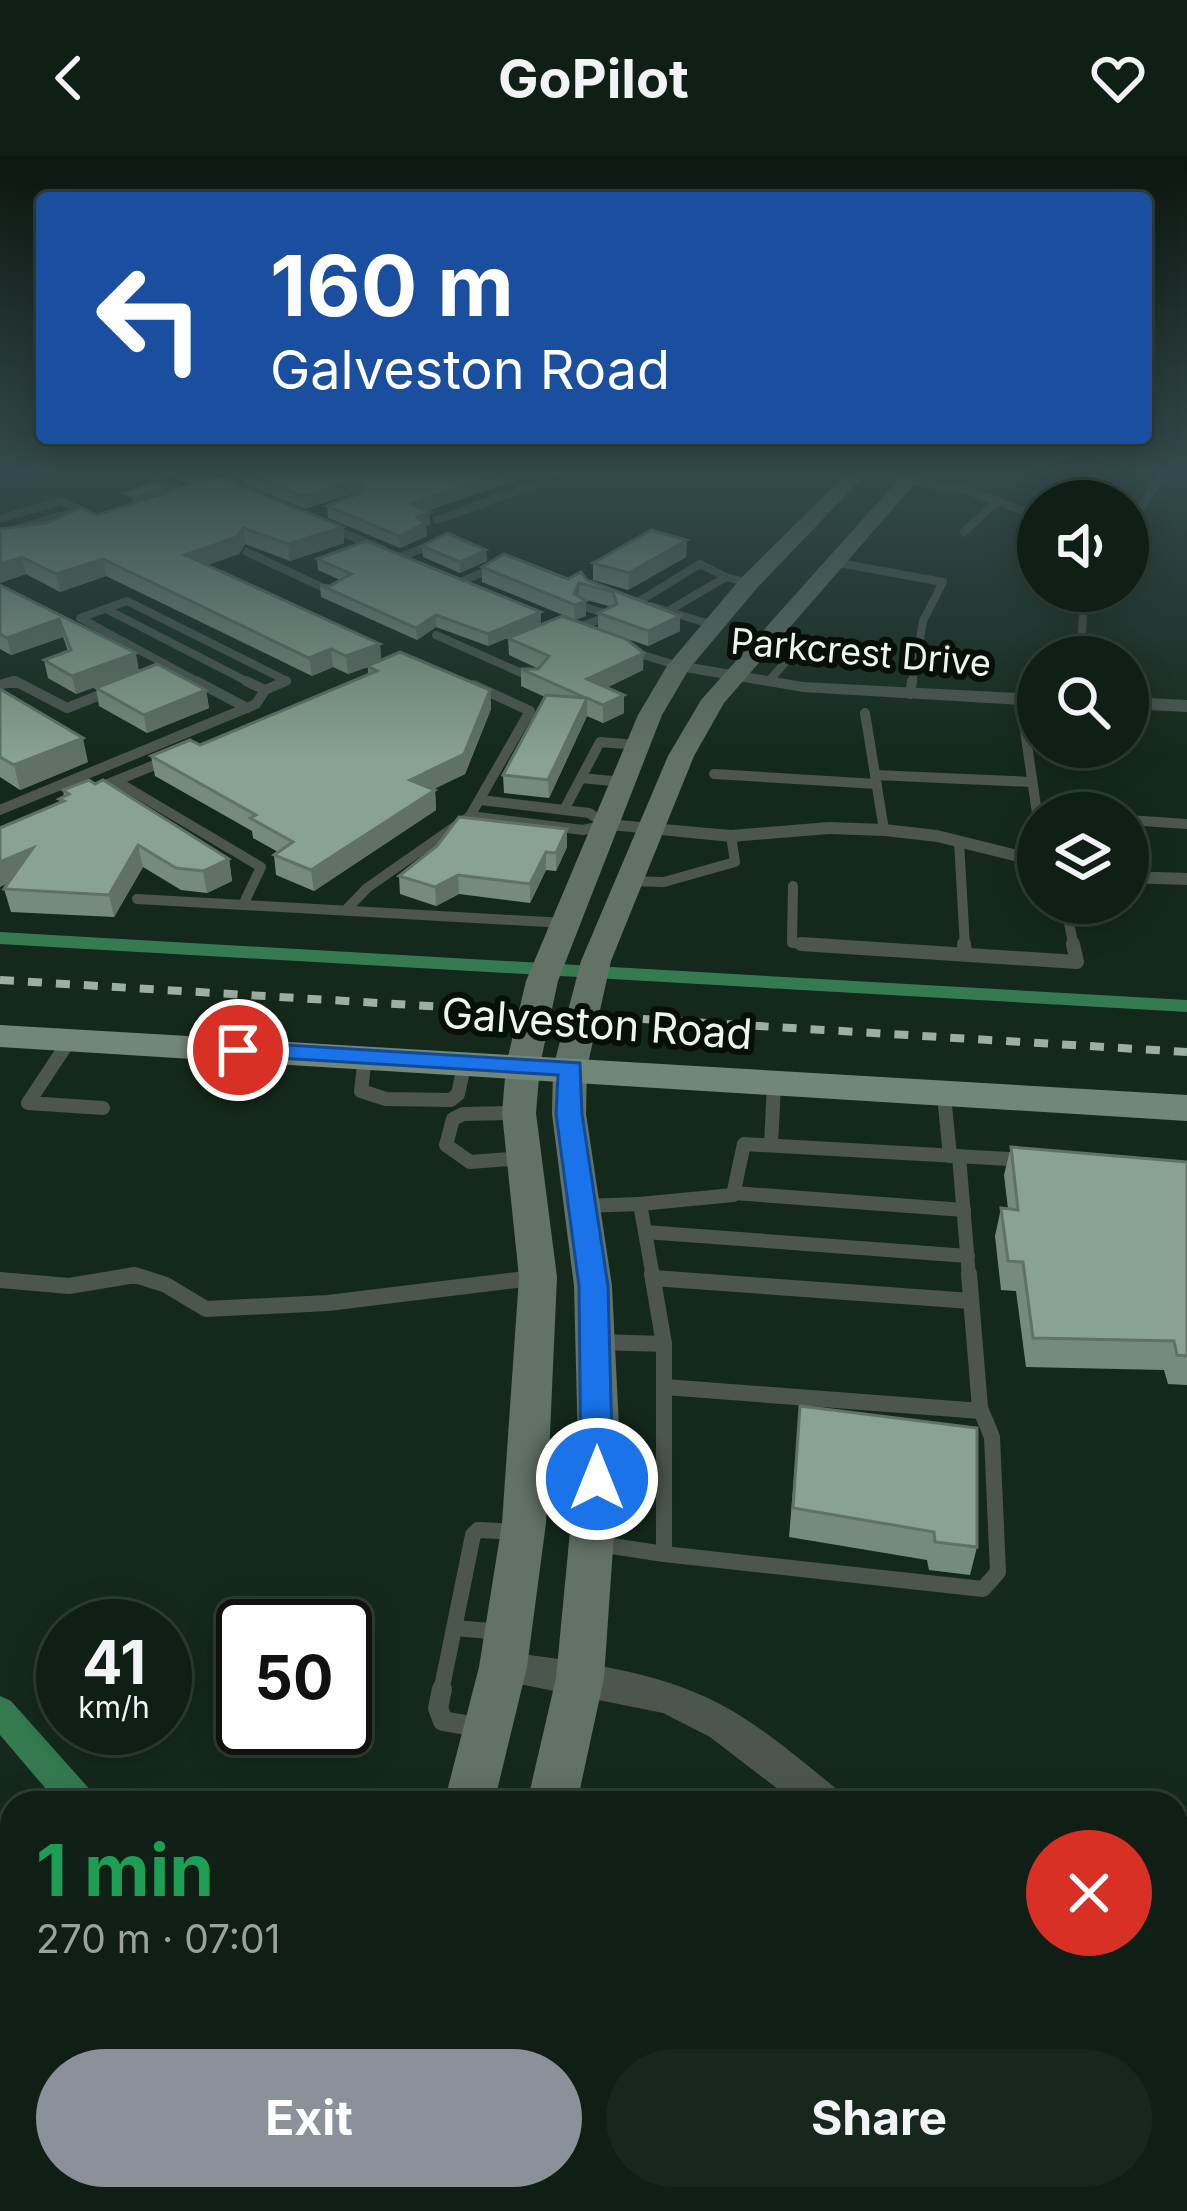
<!DOCTYPE html>
<html lang="en">
<head>
<meta charset="utf-8">
<style>
	:root { --surface:#0f1f15; --page:#18271e; --text:#f1f3f6; --muted:#9ba2a0; --line:#2f3d34; --accent:#8c9099 }
	body { margin:0; font-family:Inter,sans-serif; background:var(--page); color:var(--text); height:100vh; display:flex; flex-direction:column; font-size:45px; white-space:nowrap }
	* { box-sizing:border-box; margin:0 }
	p { font-size:39px; color:var(--muted) }
	.icon { flex:none; width:66px; height:66px; fill:none; stroke:currentColor; stroke-width:2; stroke-linecap:round; stroke-linejoin:round }
	.map { position:relative; flex:1; overflow:hidden }
	.sheet { position:absolute; left:0px; top:1635px; width:1188px; height:420px; display:flex; flex-direction:column; background:var(--surface); border-radius:36px 36px 0 0; box-shadow:0 6px 30px #0003,0 0 0 3px var(--line) }
	.sheet>* { flex:none }
	.hud { position:absolute; left:36px; top:36px; width:1116px; height:252px; border-radius:12px; box-shadow:0 6px 30px #0003,0 0 0 3px var(--line); background:#1a4fa0; color:#fff; overflow:hidden }
	.buttons { position:absolute; left:1017px; top:324px; display:grid; gap:24px }
	.buttons a { display:grid; place-items:center; width:132px; height:132px; border-radius:50%; background:var(--surface); box-shadow:0 6px 30px #0003,0 0 0 3px var(--line); font-size:60px }
	.speed { position:absolute; left:36px; top:1443px; display:flex; gap:24px; font-size:60px; font-weight:700; text-align:center }
	.speed>* { display:grid; place-content:center; width:156px; height:156px; border-radius:50%; background:var(--surface); box-shadow:0 6px 30px #0003,0 0 0 3px var(--line); line-height:1 }
	.speed small { font-size:30px; font-weight:400 }
	.speed .limit { border:6px solid #111; border-radius:18px; background:#fff; color:#111 }
	.pin { position:absolute; display:grid; place-items:center; width:102px; height:102px; color:#fff; margin:-51px; border:6px solid #fff; border-radius:50%; box-shadow:0 3px 12px #0007 }
	.me { position:absolute; width:132px; margin:-66px; rotate:0deg; stroke-linejoin:round; filter:drop-shadow(0 0 9px #0008) }
	.turn { display:flex; align-items:center; gap:42px; height:252px; padding:0 36px; font-size:54px }
	.turn .icon { width:156px; height:156px; stroke-width:2.5 }
	.turn b { display:block; font-size:84px; line-height:102px }
	.round { display:grid; place-items:center; flex:none; width:126px; height:126px; border-radius:63px; background:var(--page) }
	.headline { display:flex; align-items:center; justify-content:space-between; height:204px; padding:0 36px }
	h1 { font-size:72px; font-weight:700; line-height:90px; color:#1e9e55 }
	.action { display:flex; gap:24px; margin-top:auto; padding:24px 36px }
	.action a { flex:1; height:138px; border-radius:72px; background:var(--accent); color:#fff; font-size:48px; font-weight:700; line-height:138px; text-align:center }
	.action a+a { background:var(--page); color:var(--text) }
	header { display:flex; justify-content:space-between; align-items:center; height:156px; padding:0 36px; background:var(--surface); font-size:54px; font-weight:700 }
	.map>svg:first-child { display:block }
	.lines { fill:none; stroke-linecap:round; stroke-linejoin:round }
	.canal { fill:#357a50; fill-rule:evenodd }
	.service-far4 { stroke:#4c564f; stroke-width:8 }
	.service-far3 { stroke:#4c564f; stroke-width:10 }
	.service-far2 { stroke:#4c564f; stroke-width:14 }
	.service-far1 { stroke:#4c564f; stroke-width:16 }
	.service { stroke:#4c564f; stroke-width:20 }
	.minor { fill:#4c564f; fill-rule:evenodd }
	.secondary { fill:#627267; fill-rule:evenodd }
	.primary { fill:#738779; fill-rule:evenodd }
	.rail { stroke:#9eaea4; stroke-width:8; stroke-dasharray:14 14; stroke-linecap:butt }
	.wall { fill:#778b7d }
	.shaded-wall { fill:#617166 }
	.building { fill:#8aa291; stroke:#617166; stroke-width:3 }
	.route { fill:#1a73e8; stroke:#114b97; stroke-width:3 }
	.labels { text-anchor:middle; dominant-baseline:central; stroke-width:12; stroke-linejoin:round; paint-order:stroke }
	.far-street-label { font-size:36px; fill:#eaf7ee; stroke:#070f09 }
	.street-label { font-size:42px; fill:#eaf7ee; stroke:#070f09 }
</style>
</head>
<body>
<header><svg class="icon" aria-label="back" viewBox="0 0 24 24"><path d="M15 5l-7 7 7 7"/></svg>GoPilot<svg class="icon" aria-label="heart" viewBox="0 0 24 24"><path d="M12 20l-8-8c-3-5 5-10 8-4 3-6 11-1 8 4z"/></svg></header>
<div class="map">
<svg width="1187" height="2055" viewBox="0 0 1187 2055">
	<rect width="100%" height="100%" fill="#14291c"/>
	<g class="lines">
		<g class="canal">
			<polygon points="0,776 1187,844 1187,856 0,788"/>
			<polygon points="0,1540 11,1545 92,1636 97,1647 58,1647 0,1579"/>
		</g>
		<g class="service-far4">
			<polyline points="144,318 187,337"/>
			<polyline points="909,325 963,333 1038,360"/>
			<polyline points="214,329 253,316"/>
			<polyline points="0,363 61,345 87,357 84,360"/>
			<polyline points="437,364 542,326"/>
			<polyline points="331,372 382,393"/>
			<polyline points="1128,372 1164,316"/>
			<polyline points="964,376 998,344"/>
			<polyline points="0,378 80,354"/>
			<polyline points="247,396 328,434"/>
			<polyline points="400,401 434,388"/>
			<polyline points="833,406 943,426 923,465 912,528"/>
			<polyline points="460,426 494,412"/>
			<polyline points="638,446 700,408 726,421"/>
			<polyline points="651,450 713,469"/>
			<polyline points="106,453 252,528"/>
			<polyline points="668,455 726,421 749,427"/>
			<polyline points="575,473 610,459 582,450"/>
			<polyline points="436,479 535,523"/>
			<polyline points="630,495 679,510"/>
			<polyline points="1081,501 1083,456 1091,435"/>
			<polyline points="768,526 805,484 770,477"/>
			<polyline points="4,528 21,528"/>
			<polyline points="202,528 80,462 127,445 287,525 281,528"/>
		</g>
		<g class="service-far3">
			<polyline points="15,525 67,552 110,535"/>
			<polyline points="196,525 247,552"/>
			<polyline points="0,529 13,525"/>
			<polyline points="265,534 286,525"/>
			<polyline points="910,538 912,525"/>
			<polyline points="865,557 884,674"/>
			<polyline points="1023,561 1038,664"/>
			<polyline points="714,618 877,628"/>
			<polyline points="875,619 1032,626"/>
			<polyline points="581,622 623,626"/>
			<polyline points="116,625 261,711 243,749"/>
			<polyline points="93,634 167,604"/>
			<polyline points="481,644 589,657 607,669"/>
			<polyline points="0,654 256,548 265,534 246,525"/>
			<polyline points="564,654 600,586 638,589"/>
			<polyline points="470,660 583,674 607,669"/>
			<polyline points="1128,664 1187,668"/>
			<polyline points="959,685 965,791"/>
			<polyline points="629,725 664,726 735,706 731,680"/>
			<polyline points="793,730 792,787 846,791"/>
			<polyline points="137,743 564,767"/>
			<polyline points="346,754 367,732 470,660 530,555 474,529"/>
			<polyline points="1068,762 1074,791"/>
		</g>
		<g class="service-far2">
			<polyline points="801,788 1077,806 1073,788"/>
			<polyline points="964,788 965,798"/>
			<polyline points="69,885 28,947 103,952"/>
			<polyline points="365,901 361,935 386,943 451,944 458,938 465,906"/>
			<polyline points="944,940 950,1000"/>
			<polyline points="515,957 463,958 453,963 446,989 470,1006 524,1002"/>
			<polyline points="771,989 774,928"/>
			<polyline points="959,1000 969,1121"/>
			<polyline points="733,1037 964,1054"/>
			<polyline points="640,1048 733,1039 744,988 1025,1004"/>
			<polyline points="582,1050 640,1048 653,1121"/>
			<polyline points="645,1076 968,1100"/>
			<polyline points="123,1121 141,1121"/>
		</g>
		<g class="service-far1">
			<polyline points="653,1122 971,1145"/>
			<polyline points="0,1124 69,1130 135,1119 166,1129 206,1153 328,1147 533,1122"/>
			<polyline points="598,1186 664,1188"/>
			<polyline points="665,1231 981,1255"/>
			<polyline points="599,1388 664,1398 664,1188 652,1118"/>
			<polyline points="664,1398 983,1433 998,1416 992,1281 980,1252 969,1118"/>
			<polyline points="454,1472 503,1476"/>
			<polyline points="441,1536 473,1379 478,1374 518,1376"/>
		</g>
		<polyline class="service" points="442,1533 438,1552 443,1565 483,1572"/>
		<g class="minor">
			<polygon points="846,316 883,316 916,325 909,329"/>
			<polygon points="679,505 803,526 1038,538 1038,550 803,536 673,514 673,506"/>
			<polygon points="1128,541 1187,544 1187,556 1128,553"/>
			<polygon points="607,663 731,674 829,666 884,668 937,674 1038,699 1038,711 937,686 884,680 829,678 731,686 600,673 597,669"/>
			<polygon points="1128,715 1187,717 1187,729 1128,727"/>
			<path d="M503 1495C576 1506 652 1513 718 1547 762 1570 800 1604 838 1634L844 1647H796L710 1581 663 1557 490 1522 485 1511 490 1500Z"/>
			<polygon points="1187,1756 1187,1808 1176,1812 1176,1761"/>
			<polygon points="1176,1908 1187,1912 1187,1961 1176,1956"/>
		</g>
		<g class="secondary">
			<polygon points="848,316 868,316 757,432 689,513 662,559 558,825 540,909 536,957 557,1121 546,1367 527,1511 494,1647 444,1647 479,1511 502,1367 519,1121 502,957 506,909 526,825 638,559 667,510 741,422"/>
			<polygon points="905,316 925,316 724,547 694,600 611,805 587,912 586,958 612,1130 620,1291 604,1522 577,1647 527,1647 556,1522 578,1291 574,1130 552,958 553,912 581,805 668,600 701,544"/>
			<polygon points="307,2043 367,2043 362,2055 302,2055"/>
			<polygon points="405,2043 465,2043 461,2055 401,2055"/>
		</g>
		<polygon class="primary" points="0,869 1187,939 1187,965 0,891"/>
		<polyline class="rail" points="0,824 1187,896"/>
	</g>
	<g class="wall">
		<polygon points="163,316 226,316 188,328"/>
		<polygon points="242,316 538,316 427,355 430,356 430,369 426,370 427,380 400,392 328,362 327,350 361,337 360,335 305,353 243,328"/>
		<polygon points="544,316 586,316 566,324"/>
		<polygon points="97,359 343,371 344,387 290,405 245,388 239,398 207,409 380,488 381,504 490,534 491,553 465,618 433,633 435,634 436,654 314,735 276,719 274,699 278,696 253,682 252,675 155,620 151,600 200,589 368,518 368,511 348,518 333,511 312,520 106,420 60,436 26,418 0,427 0,373"/>
		<polygon points="687,384 686,401 628,434 593,424 593,407"/>
		<polygon points="422,390 486,394 487,405 460,417 423,401"/>
		<polygon points="317,403 541,456 541,468 488,490 436,471 417,484 321,441 320,429 330,430 340,424 318,414"/>
		<polygon points="482,411 587,424 680,460 680,475 648,490 598,473 598,457 612,451 583,443 586,445 586,460 575,464 482,426"/>
		<polygon points="0,429 139,515 206,534 209,552 147,577 99,550 96,532 117,523 76,538 48,522 44,504 68,495 63,481 11,499 0,493"/>
		<polygon points="508,482 643,514 606,532 624,539 624,557 603,567 587,560 549,642 504,637 503,619 545,541 521,530 521,513 539,513 509,499"/>
		<polygon points="0,533 88,606 20,634 0,621"/>
		<polygon points="63,634 229,703 232,725 207,737 181,734 143,711 114,761 11,756 4,733 60,647 59,643 64,640"/>
		<polygon points="567,691 556,715 546,714 530,747 459,738 436,750 400,738 399,720"/>
		<polygon points="1011,991 1187,1006 1187,1229 1168,1228 1164,1214 1026,1211 1016,1135 1001,1134 995,1080 1001,1052 1008,1053 1004,1019"/>
		<polygon points="800,1250 977,1391 970,1419 929,1414 927,1404 789,1381"/>
	</g>
	<g class="shaded-wall">
		<polygon points="186,316 226,316 188,328"/>
		<polygon points="503,316 538,316 410,361 410,348"/>
		<polygon points="566,316 586,316 566,324"/>
		<polygon points="358,323 360,335 305,353 304,341"/>
		<polygon points="163,331 164,336 133,346 132,341"/>
		<polygon points="430,356 430,369 426,370 427,380 400,392 399,380 417,361"/>
		<polygon points="343,371 344,387 290,405 288,388"/>
		<polygon points="243,372 245,388 239,398 188,416 185,399"/>
		<polygon points="687,384 686,401 628,434 629,417"/>
		<polygon points="486,394 487,405 460,417 460,406"/>
		<polygon points="22,401 26,418 0,427 0,408"/>
		<polygon points="103,403 106,420 60,436 56,418"/>
		<polygon points="579,427 579,442 586,445 586,460 575,464 574,438"/>
		<polygon points="541,456 541,468 488,490 488,478"/>
		<polygon points="436,459 436,471 417,484 416,472"/>
		<polygon points="680,460 680,475 648,490 648,475"/>
		<polygon points="59,463 63,481 11,499 7,482"/>
		<polygon points="380,488 381,506 348,518 346,500"/>
		<polygon points="331,493 333,511 312,520 309,502"/>
		<polygon points="136,497 139,515 76,538 72,520"/>
		<polygon points="644,497 643,514 587,541 587,523"/>
		<polygon points="206,534 209,552 147,577 144,559"/>
		<polygon points="490,534 491,553 465,618 412,644 410,624"/>
		<polygon points="624,539 624,557 603,567 603,549"/>
		<polygon points="587,542 587,560 549,642 548,624"/>
		<polygon points="83,582 88,606 20,634 14,609"/>
		<polygon points="435,634 436,654 314,735 311,714"/>
		<polygon points="567,673 567,691 556,715 556,697"/>
		<polygon points="138,689 143,711 114,761 109,739"/>
		<polygon points="33,692 38,714 0,731 0,706"/>
		<polygon points="546,696 546,714 530,747 530,728"/>
		<polygon points="229,703 232,725 207,737 203,715"/>
		<polygon points="458,719 459,738 436,750 435,731"/>
		<polygon points="182,2043 203,2043 191,2055"/>
	</g>
	<g class="building">
		<polygon points="244,316 396,317 503,316 410,348 430,356 417,361 426,367 399,380 327,350 361,337 364,329 358,323 304,341"/>
		<polygon points="217,320 343,371 288,388 243,372 237,381 185,399 380,488 346,500 331,493 309,502 103,403 56,418 22,401 0,408 0,373 47,367 81,352 97,359"/>
		<polygon points="156,327 163,331 132,341 124,337"/>
		<polygon points="651,374 687,384 629,417 593,407"/>
		<polygon points="447,377 486,394 460,406 422,390"/>
		<polygon points="366,385 541,456 488,478 436,459 416,472 320,429 330,430 351,418 317,403"/>
		<polygon points="504,398 568,423 581,416 587,424 680,460 648,475 598,457 617,448 613,436 579,427 574,438 586,445 575,449 482,411"/>
		<polygon points="0,429 136,497 72,520 44,504 71,494 59,463 7,482 0,478"/>
		<polygon points="562,460 626,483 644,497 587,523 624,539 603,549 587,542 548,624 503,619 546,539 586,542 521,513 538,513 549,500 508,482"/>
		<polygon points="400,496 490,534 464,598 410,624 435,634 311,714 274,699 293,686 250,662 256,659 151,600 190,584 200,589 377,515 367,510"/>
		<polygon points="157,508 206,534 144,559 96,532"/>
		<polygon points="0,533 83,582 14,609 0,601"/>
		<polygon points="89,624 95,628 103,624 229,703 203,715 176,712 138,689 109,739 4,733 33,692 0,706 0,672 64,645 59,643 69,638 63,634"/>
		<polygon points="459,661 567,673 556,697 546,696 530,728 458,719 435,731 399,720 437,690"/>
		<polygon points="1011,991 1187,1006 1187,1200 1177,1199 1174,1185 1033,1182 1023,1106 1008,1105 1001,1052 1018,1054"/>
		<polygon points="800,1250 977,1272 977,1391 935,1386 934,1376 793,1352"/>
		<polygon points="0,1777 12,1791 12,1938 0,1922"/>
		<polygon points="90,2043 182,2043 191,2055 99,2055"/>
	</g>
	<linearGradient id="sky" x2="0" y2="1"><stop stop-color="#0b170f"/><stop offset="0.52" stop-color="#34494b"/><stop offset="1" stop-color="#34494b" stop-opacity="0"/></linearGradient>
	<rect width="1187" height="604" fill="url(#sky)"/>
	<polygon class="route" points="238,886 580,907 582,958 608,1130 613,1323 609,1332 597,1336 585,1332 581,1323 579,1130 556,958 558,919 229,899 226,894"/>
	<g class="labels">
		<g class="far-street-label">
			<text transform="translate(861 496) rotate(5)">Parkcrest Drive</text>
		</g>
		<g class="street-label">
			<text transform="translate(597 867) rotate(4)">Galveston Road</text>
		</g>
	</g>
</svg>
<div class="buttons">
<a><svg class="icon" aria-label="sound" viewBox="0 0 24 24"><path d="M4 9h4l5-4v14l-5-4H4zM17 9q2 3 0 6"/></svg></a>
<a><svg class="icon" aria-label="search" viewBox="0 0 24 24"><circle cx="10" cy="10" r="6"/><path d="M15 15l6 6"/></svg></a>
<a><svg class="icon" aria-label="layers" viewBox="0 0 24 24"><path d="M12 4l9 5-9 5-9-5zM3 14l9 5 9-5"/></svg></a>
</div>
<div class="speed"><div>41<small>km/h</small></div><div class="limit">50</div></div>
<div class="pin" style="left:238px;top:894px;background:#d93025"><svg class="icon" aria-label="arrive" viewBox="0 0 24 24"><path d="M6 21V4h12l-3 4 3 4H6"/></svg></div>
<svg class="me" style="left:597px;top:1323px" viewBox="-20 -20 40 40"><circle r="17" fill="#1a73e8" stroke="#fff" stroke-width="3"/><path d="M0-11L8 9 0 5-8 9z" fill="#fff"/></svg>
<div class="hud">
<div class="turn"><svg class="icon" aria-label="left" viewBox="0 0 24 24"><path d="M17 20v-9H6M10 6l-5 5 5 5"/></svg><div><b>160 m</b>Galveston Road</div></div>
</div>
<section class="sheet">
<div class="headline"><div><h1>1 min</h1><p>270 m · 07:01</p></div><a class="round" style="background:#d93025;color:#fff"><svg class="icon" aria-label="close" viewBox="0 0 24 24"><path d="M6 6l12 12M18 6L6 18"/></svg></a></div>
<div class="action"><a>Exit</a><a>Share</a></div>
</section>
</div>
</body>
</html>
